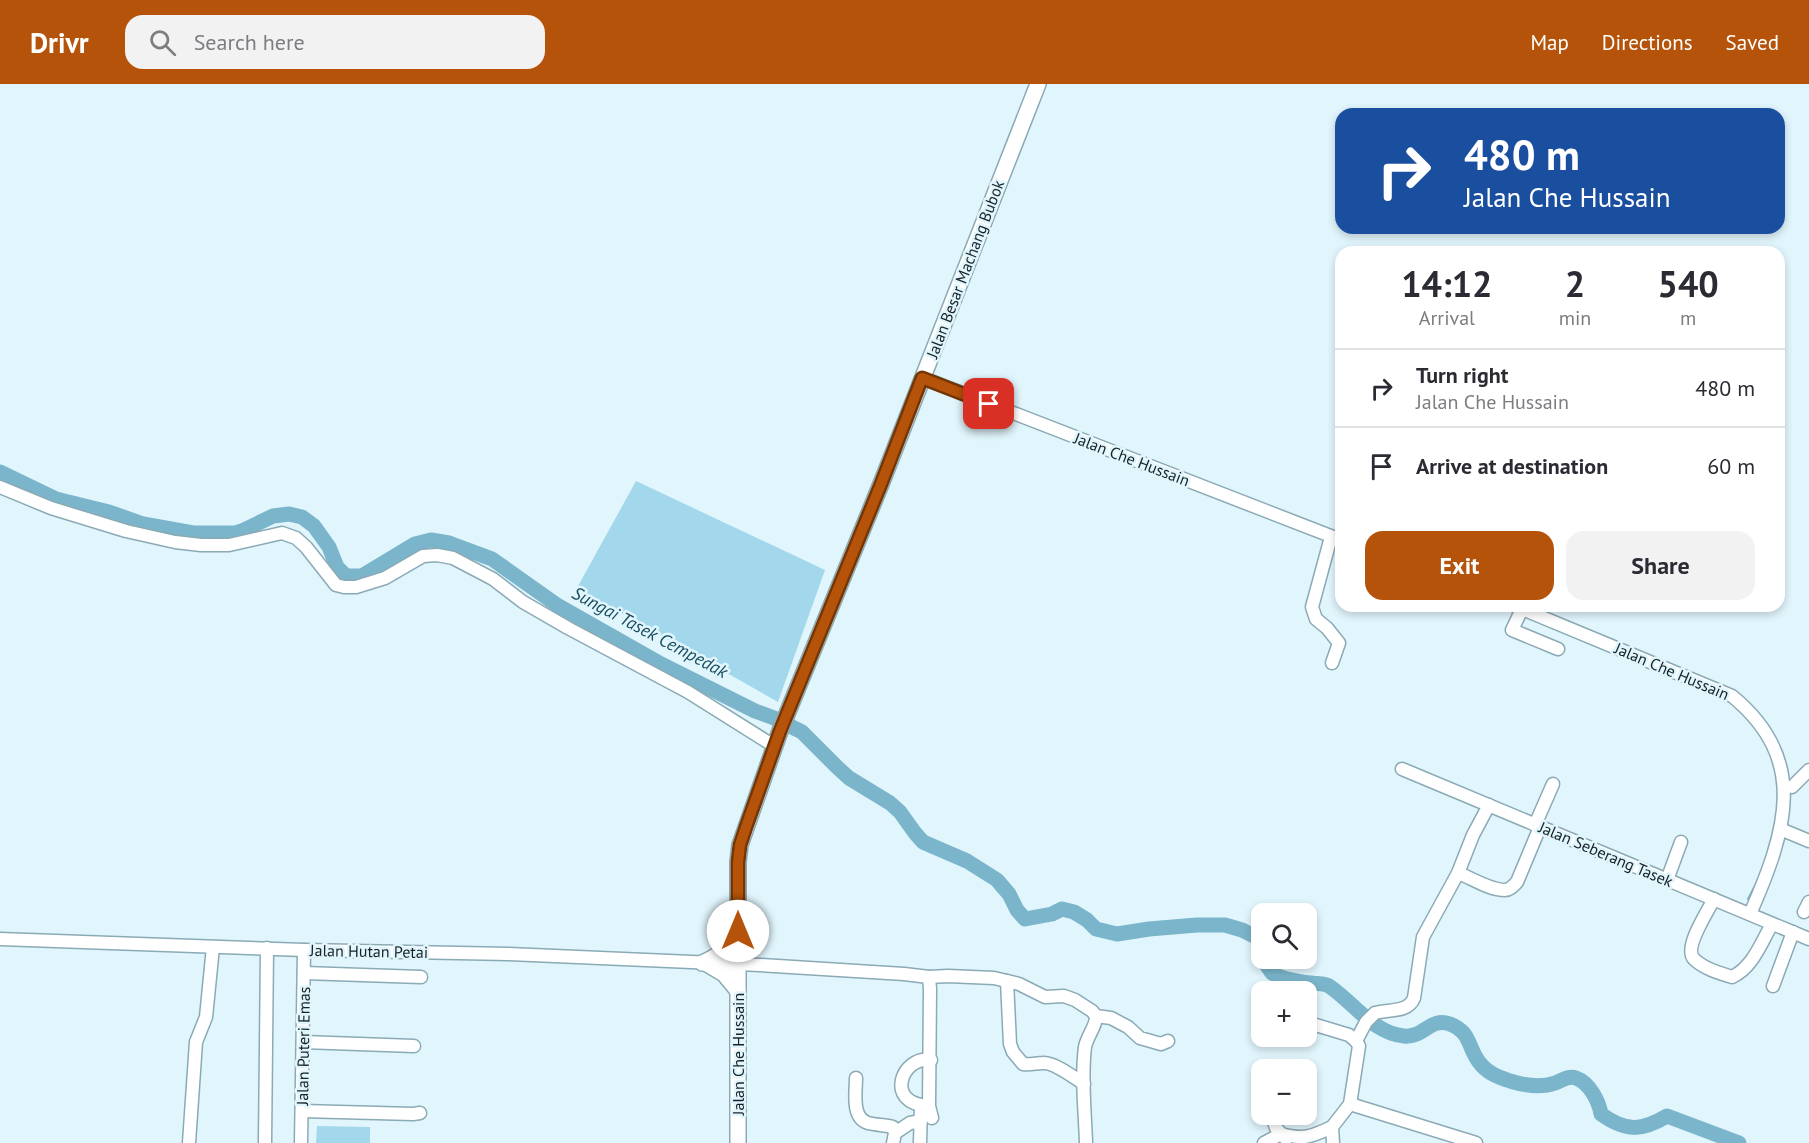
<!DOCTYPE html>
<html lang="en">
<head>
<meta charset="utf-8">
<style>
	:root { --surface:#fff; --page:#f2f2f3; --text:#2b2b33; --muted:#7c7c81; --line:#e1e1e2; --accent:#b45309 }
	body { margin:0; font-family:"PT Sans",sans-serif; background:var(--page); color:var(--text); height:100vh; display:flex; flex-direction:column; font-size:22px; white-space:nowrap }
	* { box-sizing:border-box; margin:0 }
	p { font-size:20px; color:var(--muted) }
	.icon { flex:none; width:33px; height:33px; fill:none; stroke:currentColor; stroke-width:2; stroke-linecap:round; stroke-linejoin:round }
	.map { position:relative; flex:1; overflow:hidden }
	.side { position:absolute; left:1335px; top:162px; width:450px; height:366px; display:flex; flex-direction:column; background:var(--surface); border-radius:18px; box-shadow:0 3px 9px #0003 }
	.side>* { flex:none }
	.banner { position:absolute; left:1335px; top:24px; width:450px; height:126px; border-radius:18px; box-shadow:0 3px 9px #0003; background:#1a4fa0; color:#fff; overflow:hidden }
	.fabs { position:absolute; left:1251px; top:819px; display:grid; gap:12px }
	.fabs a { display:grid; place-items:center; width:66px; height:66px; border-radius:12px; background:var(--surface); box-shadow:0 3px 9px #0003; font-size:30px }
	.pin { position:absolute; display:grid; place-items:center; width:51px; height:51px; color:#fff; margin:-26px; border-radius:12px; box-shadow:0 3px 9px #0006 }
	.me { position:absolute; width:66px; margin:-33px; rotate:0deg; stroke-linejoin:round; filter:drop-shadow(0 0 4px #0008) }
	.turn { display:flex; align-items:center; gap:21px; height:126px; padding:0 30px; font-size:27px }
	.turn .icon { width:78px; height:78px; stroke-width:2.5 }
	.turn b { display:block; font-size:42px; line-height:51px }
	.eta { display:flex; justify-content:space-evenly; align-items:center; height:102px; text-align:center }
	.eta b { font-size:36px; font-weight:700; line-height:42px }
	.cta { display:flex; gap:12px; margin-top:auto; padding:12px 30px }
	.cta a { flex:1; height:69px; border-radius:18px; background:var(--accent); color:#fff; font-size:24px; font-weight:700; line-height:69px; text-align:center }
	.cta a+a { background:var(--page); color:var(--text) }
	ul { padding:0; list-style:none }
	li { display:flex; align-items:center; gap:18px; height:78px; padding:0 30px; border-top:2px solid var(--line) }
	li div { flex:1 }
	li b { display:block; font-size:22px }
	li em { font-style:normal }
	header { display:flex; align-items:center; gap:36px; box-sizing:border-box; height:84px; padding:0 30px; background:var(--accent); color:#fff }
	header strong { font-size:28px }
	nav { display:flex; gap:33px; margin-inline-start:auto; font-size:21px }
	.search { width:420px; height:54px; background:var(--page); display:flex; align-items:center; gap:15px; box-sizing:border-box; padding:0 21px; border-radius:18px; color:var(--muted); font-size:22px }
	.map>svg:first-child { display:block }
	.green { fill:#a3d8ec }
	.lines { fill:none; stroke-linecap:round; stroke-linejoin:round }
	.stream { stroke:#7ab5cb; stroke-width:2 }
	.river { stroke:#7ab5cb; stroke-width:15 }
	.minor-casing { stroke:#8aaab6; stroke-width:15 }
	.major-casing { stroke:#8aaab6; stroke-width:18 }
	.minor { stroke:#fff; stroke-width:12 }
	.major { stroke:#fff; stroke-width:15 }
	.route-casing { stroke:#753606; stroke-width:15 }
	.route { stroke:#b45309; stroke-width:10 }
	.labels { text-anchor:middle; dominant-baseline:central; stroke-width:5; stroke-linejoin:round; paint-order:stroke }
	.street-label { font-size:16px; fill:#162327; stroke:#e1f5fc }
	.water-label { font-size:18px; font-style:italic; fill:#1a4d5d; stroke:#e1f5fc }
</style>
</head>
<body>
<header>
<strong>Drivr</strong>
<div class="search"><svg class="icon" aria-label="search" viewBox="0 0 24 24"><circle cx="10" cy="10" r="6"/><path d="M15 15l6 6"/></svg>Search here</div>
<nav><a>Map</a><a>Directions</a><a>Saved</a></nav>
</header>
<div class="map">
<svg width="1809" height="1059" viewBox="0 0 1809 1059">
	<rect width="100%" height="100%" fill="#e1f5fc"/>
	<g class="green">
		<polygon points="636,397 825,486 778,618 577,504"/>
		<polygon points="317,1042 370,1043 370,1059 316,1059"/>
	</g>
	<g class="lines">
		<polyline class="stream" points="1748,815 1759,794"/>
		<g class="river">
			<polyline points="0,388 56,415 109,428 143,440 193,449 235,449 244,446 273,432 289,430 302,433 314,442 329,463 337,483 346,492 362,492 415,460 431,456 449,459 492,475 557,521 661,580 755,627 774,634 802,648 838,684 849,694 890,719 900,728 915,749 923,758 967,777 997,796 1009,810 1017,826 1025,835 1052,830 1062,825 1074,828 1087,836 1096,845 1117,850 1149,845 1197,841 1225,841 1242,846 1262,856"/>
			<path d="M1268 874 1267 882C1269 884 1270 887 1272 889 1279 894 1303 899 1312 899 1317 900 1324 899 1329 902 1353 918 1374 950 1404 952 1424 954 1430 933 1450 940 1471 948 1468 964 1479 978 1487 989 1498 993 1510 997 1523 1001 1541 1004 1555 999 1562 997 1568 991 1576 994 1590 999 1599 1018 1601 1030 1626 1048 1642 1047 1667 1032L1739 1059"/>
		</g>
		<g class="minor-casing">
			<g id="minor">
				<polyline points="923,294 1341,456"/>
				<polyline points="0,403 51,424 126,447 175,458 201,461 229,461 282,449 296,454 306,463 336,501 344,503 356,503 385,494 423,472 437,471 453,474 493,495 523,518 568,544 688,608 774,662"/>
				<polyline points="1331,453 1312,523 1316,535 1327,544 1339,559 1332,579"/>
				<path d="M1515 522 1732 612C1809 675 1787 746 1750 830"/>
				<polyline points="1522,525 1512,546 1558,565"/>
				<polyline points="1402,685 1809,855"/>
				<polyline points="1792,703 1809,686"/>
				<polyline points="1535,741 1553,700"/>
				<polyline points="1785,747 1809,757"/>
				<path d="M1458 789C1472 794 1489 806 1505 806 1510 806 1513 802 1517 798L1540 743"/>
				<polyline points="1667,796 1681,758"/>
				<path d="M1714 815C1708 827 1683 864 1694 875 1704 885 1720 889 1732 893 1753 883 1761 859 1772 840"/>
				<polyline points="1804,828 1809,818"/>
				<polyline points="0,855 304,866 509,870 760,881 904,890 929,893 948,892 994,894 1019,900 1045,913 1064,912 1075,916 1092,927 1096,932 1111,934 1128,943 1140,954 1161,960 1168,957"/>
				<polyline points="304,889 421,893"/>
				<polyline points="929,893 930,905 929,1022 932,1034"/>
				<path d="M1007 897 1010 960 1013 968 1023 980C1031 981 1036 979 1043 979 1054 978 1075 994 1084 1000"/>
				<polyline points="1773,902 1793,848"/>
				<polyline points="1306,938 1349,951 1356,957"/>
				<path d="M1356 957 1366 938 1375 929C1389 925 1408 929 1414 914L1423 853 1458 789 1473 751 1489 721"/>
				<polyline points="303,958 414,962"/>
				<path d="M856 994C856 1008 851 1034 868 1039 876 1041 885 1041 893 1043L895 1049 893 1059"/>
				<polyline points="1350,1020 1476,1059"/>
				<path d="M929 1022C883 1020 902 971 931 976"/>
				<polyline points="302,1027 413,1030 420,1029"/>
				<polyline points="1271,1030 1276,1044 1286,1055"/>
				<polyline points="895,1049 910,1039 921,1037"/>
				<polyline points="189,1059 196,958 206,933 213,863"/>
				<polyline points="265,1059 267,864"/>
				<polyline points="301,1059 304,866"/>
				<polyline points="920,1059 921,1022"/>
				<path d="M1086 1059C1085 1027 1081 994 1085 963 1087 952 1097 941 1096 932"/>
				<path d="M1264 1059 1281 1050C1303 1056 1311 1053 1332 1043"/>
				<polyline points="1333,1059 1332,1043 1350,1020 1359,962 1356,957"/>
			</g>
		</g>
		<g class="major-casing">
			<g id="major">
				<path d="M702 879C719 872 729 863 738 847"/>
				<polyline points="707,880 724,890 738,907"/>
				<polyline points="738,1059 738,778 740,761 780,647 881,400 1038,0"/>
			</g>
		</g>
		<use href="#minor" class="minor"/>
		<use href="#major" class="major"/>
	</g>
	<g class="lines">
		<g class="route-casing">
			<polyline id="route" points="738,847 738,778 740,761 746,743 780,647 881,400 922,294 989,320"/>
		</g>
		<use href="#route" class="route"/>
	</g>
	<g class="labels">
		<g class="street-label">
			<text transform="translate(965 185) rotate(-69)">Jalan Besar Machang Bubok</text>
			<text transform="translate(1132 375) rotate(21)">Jalan Che Hussain</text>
			<text transform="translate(1672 587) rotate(23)">Jalan Che Hussain</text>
			<text transform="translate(1606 770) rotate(23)">Jalan Seberang Tasek</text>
			<text transform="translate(369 867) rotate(1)">Jalan Hutan Petai</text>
			<text transform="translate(303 962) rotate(-89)">Jalan Puteri Emas</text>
			<text transform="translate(738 970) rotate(-90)">Jalan Che Hussain</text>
		</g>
		<g class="water-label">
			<text transform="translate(650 548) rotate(28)">Sungai Tasek Cempedak</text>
		</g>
	</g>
</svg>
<div class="fabs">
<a><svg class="icon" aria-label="search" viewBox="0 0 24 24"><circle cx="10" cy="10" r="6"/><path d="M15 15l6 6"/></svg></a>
<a>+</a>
<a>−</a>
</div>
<div class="pin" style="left:989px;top:320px;background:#d93025"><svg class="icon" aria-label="arrive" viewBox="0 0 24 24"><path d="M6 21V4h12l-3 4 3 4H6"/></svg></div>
<svg class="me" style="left:738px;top:847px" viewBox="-20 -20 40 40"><circle r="19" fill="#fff"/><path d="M0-13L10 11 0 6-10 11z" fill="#b45309"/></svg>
<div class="banner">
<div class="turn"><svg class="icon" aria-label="right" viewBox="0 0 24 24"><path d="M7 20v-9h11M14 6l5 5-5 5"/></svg><div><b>480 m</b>Jalan Che Hussain</div></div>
</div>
<section class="side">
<div class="eta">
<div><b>14:12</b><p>Arrival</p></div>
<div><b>2</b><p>min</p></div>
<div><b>540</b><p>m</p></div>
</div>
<ul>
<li><svg class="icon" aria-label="right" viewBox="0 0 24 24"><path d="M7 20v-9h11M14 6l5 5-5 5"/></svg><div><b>Turn right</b><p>Jalan Che Hussain</p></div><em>480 m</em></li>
<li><svg class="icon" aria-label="arrive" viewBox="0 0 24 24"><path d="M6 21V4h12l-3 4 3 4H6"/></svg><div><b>Arrive at destination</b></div><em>60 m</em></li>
</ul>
<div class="cta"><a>Exit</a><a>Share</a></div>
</section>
</div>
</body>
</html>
